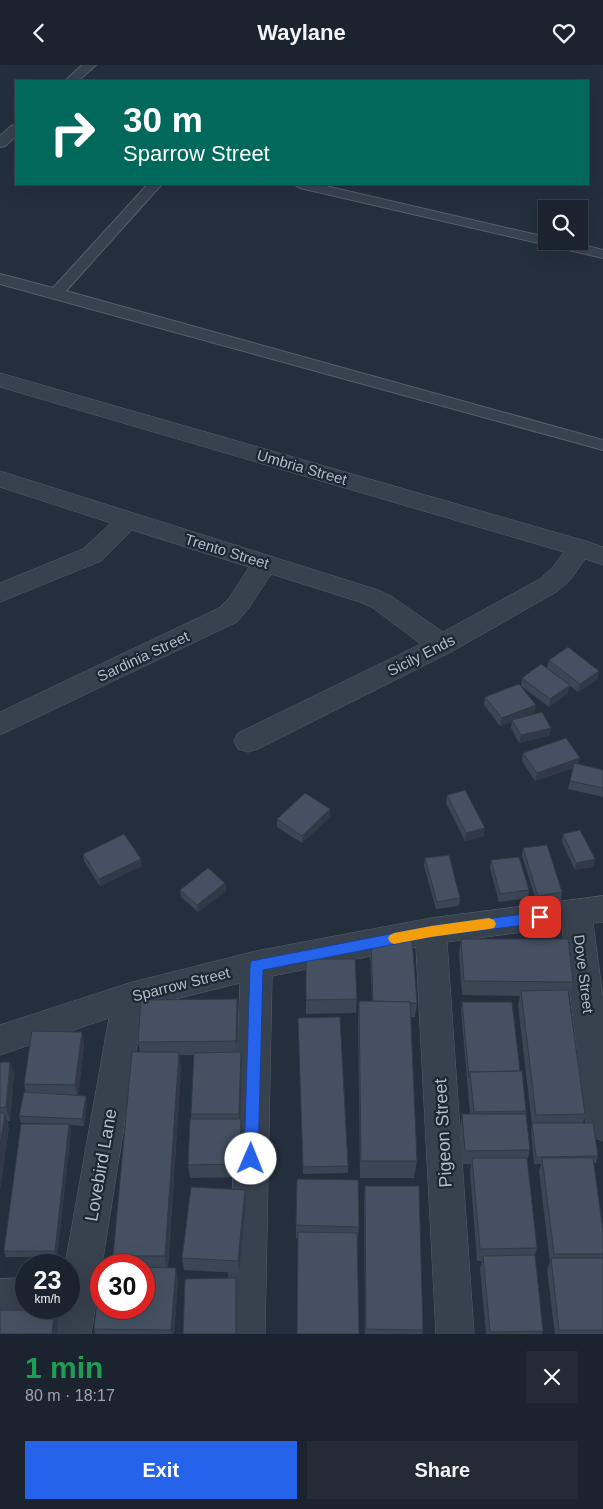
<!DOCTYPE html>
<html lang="en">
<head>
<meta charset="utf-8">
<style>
	:root { --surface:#1b232e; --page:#242b36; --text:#f1f3f6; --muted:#a0a4aa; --line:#39404a; --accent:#2563eb }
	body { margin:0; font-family:Arial,sans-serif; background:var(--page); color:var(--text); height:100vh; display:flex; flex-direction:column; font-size:19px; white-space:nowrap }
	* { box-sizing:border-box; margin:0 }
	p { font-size:16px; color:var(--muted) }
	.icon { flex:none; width:28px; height:28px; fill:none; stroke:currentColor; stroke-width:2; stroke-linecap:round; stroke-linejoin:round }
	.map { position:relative; height:1269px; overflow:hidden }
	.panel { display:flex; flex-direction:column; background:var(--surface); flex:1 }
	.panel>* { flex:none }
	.top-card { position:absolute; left:15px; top:15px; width:574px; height:105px; border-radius:0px; box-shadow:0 5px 20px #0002,0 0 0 1px var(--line); background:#00695c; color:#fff; overflow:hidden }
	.tools { position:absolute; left:538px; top:135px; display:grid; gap:10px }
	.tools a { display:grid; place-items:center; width:50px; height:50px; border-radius:0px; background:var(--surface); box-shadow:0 5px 20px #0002,0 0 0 1px var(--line); font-size:25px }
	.speed { position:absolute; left:15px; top:1189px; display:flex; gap:10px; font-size:25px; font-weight:700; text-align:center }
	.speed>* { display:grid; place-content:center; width:65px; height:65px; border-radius:50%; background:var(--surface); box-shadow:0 5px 20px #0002,0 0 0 1px var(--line); line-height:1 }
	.speed small { font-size:12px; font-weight:400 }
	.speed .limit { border:8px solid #d22; background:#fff; color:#111 }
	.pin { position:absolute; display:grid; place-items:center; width:42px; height:42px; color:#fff; margin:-21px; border-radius:10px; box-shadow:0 2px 8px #0006 }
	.me { position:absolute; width:55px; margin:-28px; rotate:1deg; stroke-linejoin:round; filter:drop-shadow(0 0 4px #0008) }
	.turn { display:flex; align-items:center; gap:18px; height:105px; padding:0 25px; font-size:22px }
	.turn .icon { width:65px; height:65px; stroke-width:2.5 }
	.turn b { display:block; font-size:35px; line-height:42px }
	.round { display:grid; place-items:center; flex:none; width:52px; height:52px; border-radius:0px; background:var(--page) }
	.overview { display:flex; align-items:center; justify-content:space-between; height:85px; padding:0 25px }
	h1 { font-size:30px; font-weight:700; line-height:38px; color:#1e9e55 }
	.button { display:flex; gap:10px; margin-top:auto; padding:10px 25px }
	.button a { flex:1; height:58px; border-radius:0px; background:var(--accent); color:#fff; font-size:20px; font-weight:700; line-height:58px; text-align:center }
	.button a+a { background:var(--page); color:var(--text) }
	header { display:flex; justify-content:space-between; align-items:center; height:65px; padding:0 25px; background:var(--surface); font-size:22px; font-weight:700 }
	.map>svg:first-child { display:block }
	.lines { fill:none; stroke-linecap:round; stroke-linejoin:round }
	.service-casing { stroke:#565f6c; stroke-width:2 }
	.minor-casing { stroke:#565f6c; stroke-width:1 }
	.service { fill:#38414e; fill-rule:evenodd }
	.minor { fill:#38414e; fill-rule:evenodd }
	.wall { fill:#3b4654 }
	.shaded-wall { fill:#303945 }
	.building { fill:#455162; stroke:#303945 }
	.route { fill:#2563eb; stroke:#184099 }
	.slow { fill:#f59e0b }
	.labels { text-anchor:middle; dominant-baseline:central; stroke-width:4.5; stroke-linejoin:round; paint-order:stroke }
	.street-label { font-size:15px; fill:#b4bcc9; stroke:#1d2633 }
	.near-street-label { font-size:18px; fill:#b4bcc9; stroke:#1d2633 }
</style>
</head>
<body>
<header><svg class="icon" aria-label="back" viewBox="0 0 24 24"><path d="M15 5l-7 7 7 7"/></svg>Waylane<svg class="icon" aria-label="heart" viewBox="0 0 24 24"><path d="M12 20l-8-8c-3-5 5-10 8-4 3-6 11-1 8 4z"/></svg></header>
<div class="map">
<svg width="603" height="1269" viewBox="0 0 603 1269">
	<rect width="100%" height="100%" fill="#242f3e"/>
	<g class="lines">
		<g class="service-casing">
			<g id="service">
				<polygon points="82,0 96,0 78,16 65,16"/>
				<polygon points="16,60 16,71 5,81 0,82 0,71 11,61"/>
				<polygon points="148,119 162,119 66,226 603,375 603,385 0,219 0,209 53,223"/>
				<polygon points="293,119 317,119 546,172 546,176 567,176 603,185 603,193 300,123"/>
			</g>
		</g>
		<g class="minor-casing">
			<g id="minor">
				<polygon points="0,308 589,477 603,482 603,500 585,494 571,514 558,526 451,587 258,684 248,687 238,684 234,676 238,668 421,579 373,543 360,537 271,509 248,544 237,557 0,670 0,647 219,543 230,532 249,502 132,465 101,496 0,537 0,518 83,484 111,458 0,422 0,406 378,525 391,531 443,567 540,514 553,502 564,487 0,322"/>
				<polygon points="603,831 603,857 593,858 603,933 603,1076 591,1071 586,1060 562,862 447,877 474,1269 436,1269 416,882 272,911 265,1269 227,1269 240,918 143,942 91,1269 53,1269 58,1242 69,1242 69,1200 65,1200 109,953 0,990 0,960 129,918 256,886 431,853"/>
				<polygon points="26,1213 26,1242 40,1242 39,1244 26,1249 0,1250 0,1214"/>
			</g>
		</g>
		<use href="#service" class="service"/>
		<use href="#minor" class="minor"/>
	</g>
	<g class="wall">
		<polygon points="549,595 598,614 578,627 570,621 568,628 549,642 521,621 522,613 566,617 547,603"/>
		<polygon points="485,632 535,648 529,650 551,663 549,671 519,678 511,663 512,657 500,661 484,640"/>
		<polygon points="523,688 580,693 578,699 603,705 603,732 568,724 573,703 535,716 522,696"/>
		<polygon points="447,730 484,771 465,776 446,738"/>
		<polygon points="330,752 302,778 277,762 277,754"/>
		<polygon points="563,769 595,794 593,802 575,805 562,777"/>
		<polygon points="523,783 562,827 561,835 537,838 522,791"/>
		<polygon points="83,789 142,801 100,821 84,796"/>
		<polygon points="425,793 460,833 459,841 436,844 424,801"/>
		<polygon points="491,795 529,825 528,833 499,837 490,803"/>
		<polygon points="225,818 226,826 198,847 181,832 180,825"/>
		<polygon points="371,874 417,938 415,952 411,952 417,1096 414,1113 360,1113 358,955 359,936 372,936 370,889"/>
		<polygon points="461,874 573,917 570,931 568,931 585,1049 583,1058 598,1091 596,1098 594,1098 603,1165 603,1269 555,1269 547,1205 550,1197 539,1106 541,1099 534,1099 531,1066 532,1060 518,940 520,931 462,930 459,888"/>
		<polygon points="306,894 357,934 356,948 306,949"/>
		<polygon points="237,934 238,948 237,987 241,987 242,1001 240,1054 242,1067 241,1112 190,1113 188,1100 191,1054 191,1049 194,990 179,990 181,1006 168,1203 178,1214 174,1269 95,1269 94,1264 144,1242 144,1200 115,1200 113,1191 140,987 138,977"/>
		<polygon points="462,937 520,1006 526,1046 526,1050 530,1085 527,1096 537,1183 535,1190 543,1266 542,1269 486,1269 480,1203 482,1196 477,1196 470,1106 471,1099 462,1099 460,1063 462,1049 470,1049 461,945"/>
		<polygon points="298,953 348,1101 348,1108 303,1109"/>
		<polygon points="82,967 84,980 78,1031 86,1031 87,1038 84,1061 70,1060 71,1066 57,1192 6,1192 4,1186 48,1059 21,1058 19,1051 26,1027 24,1019"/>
		<polygon points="0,997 10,997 14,1010 10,1056 7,1056 9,1062 0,1124"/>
		<polygon points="365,1121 423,1265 422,1269 365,1269 364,1133"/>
		<polygon points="245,1125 246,1138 239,1208 184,1205 182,1193"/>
		<polygon points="296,1160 359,1162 358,1174 296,1173"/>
	</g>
	<g class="shaded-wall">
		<polygon points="599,606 598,614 578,627 580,619"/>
		<polygon points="570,620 568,628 549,642 550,634"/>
		<polygon points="536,640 535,648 513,656 512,655 512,657 500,661 502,653"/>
		<polygon points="551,663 549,671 519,678 521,670"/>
		<polygon points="580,693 578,701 535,716 537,708"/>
		<polygon points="330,744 330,752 302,778 302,771"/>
		<polygon points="485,763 484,771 465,776 466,768"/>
		<polygon points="141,794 142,801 100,821 99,814"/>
		<polygon points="595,794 593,802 575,805 576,798"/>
		<polygon points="225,818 226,826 198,847 197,840"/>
		<polygon points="237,934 238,948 237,990 236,976"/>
		<polygon points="82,967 84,980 78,1033 75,1020"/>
		<polygon points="179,987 181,1006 167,1208 165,1191"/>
		<polygon points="241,987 242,1001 240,1062 239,1049"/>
		<polygon points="10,997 14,1010 10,1056 6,1042"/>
		<polygon points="86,1031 87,1038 84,1061 82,1054"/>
		<polygon points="5,1048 9,1062 0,1124 0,1082"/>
		<polygon points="241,1054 242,1067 241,1112 240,1099"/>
		<polygon points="69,1059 71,1066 57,1192 55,1186"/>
		<polygon points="245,1125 246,1138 239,1208 238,1196"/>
		<polygon points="176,1203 178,1214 174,1269 172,1269 171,1265"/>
		<polygon points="236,1213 237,1225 237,1269 236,1269"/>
		<polygon points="55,1245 58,1256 57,1269 52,1269"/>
	</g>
	<g class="building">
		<polygon points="568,582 599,606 580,619 549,595"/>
		<polygon points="541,599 570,620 550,634 522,613"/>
		<polygon points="519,619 536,640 502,653 485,632"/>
		<polygon points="542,647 551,663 521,670 512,655"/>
		<polygon points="566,673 580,693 537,708 523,688"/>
		<polygon points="574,698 603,705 603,723 570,716"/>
		<polygon points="465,725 485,763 466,768 447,730"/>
		<polygon points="305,728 330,744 302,771 277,754"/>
		<polygon points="580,765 595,794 576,798 563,769"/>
		<polygon points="124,769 141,794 99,814 83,789"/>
		<polygon points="547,780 562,827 538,831 523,783"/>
		<polygon points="449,790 460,833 437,837 425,793"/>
		<polygon points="519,792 529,825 500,829 491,795"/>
		<polygon points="208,803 225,818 197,840 180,825"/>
		<polygon points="371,874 412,874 417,938 410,938 410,937 373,936"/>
		<polygon points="461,874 568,874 573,917 464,916"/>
		<polygon points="306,894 355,894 357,934 306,935"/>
		<polygon points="568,925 585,1049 536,1050 521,926"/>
		<polygon points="237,934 236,976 138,977 141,935"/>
		<polygon points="359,936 410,937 417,1096 361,1096"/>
		<polygon points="462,937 512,937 520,1006 470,1007 469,1013"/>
		<polygon points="340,952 348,1101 303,1102 298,953"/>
		<polygon points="32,966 82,967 75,1020 24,1019"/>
		<polygon points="132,987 179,987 165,1191 113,1191"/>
		<polygon points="241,987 239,1049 191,1049 194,988"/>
		<polygon points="0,997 10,997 6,1042 0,1043"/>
		<polygon points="522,1006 526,1046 474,1047 470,1007"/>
		<polygon points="24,1027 86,1031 82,1054 19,1051"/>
		<polygon points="0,1048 5,1048 0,1082"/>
		<polygon points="462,1049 526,1049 530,1085 465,1086"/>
		<polygon points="190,1054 241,1054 240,1099 188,1100"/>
		<polygon points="532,1058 593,1058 598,1091 536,1092"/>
		<polygon points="21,1059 69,1059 55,1186 4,1186"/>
		<polygon points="472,1093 527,1093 537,1183 480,1184"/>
		<polygon points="542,1093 593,1093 603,1165 603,1189 554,1189"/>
		<polygon points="297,1114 358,1115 359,1162 296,1160"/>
		<polygon points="365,1121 419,1121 423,1265 366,1264"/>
		<polygon points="191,1122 245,1125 238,1196 182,1193"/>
		<polygon points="298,1167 357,1168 359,1269 297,1269"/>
		<polygon points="535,1190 543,1266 490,1267 483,1191"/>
		<polygon points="551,1193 603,1193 603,1265 559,1265"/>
		<polygon points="100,1202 101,1202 101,1242 144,1242 144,1202 176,1203 171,1265 94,1264"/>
		<polygon points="236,1213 236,1269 183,1269 185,1214"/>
		<polygon points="0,1245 55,1245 52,1269 0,1269"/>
	</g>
	<polygon class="route" points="540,847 544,849 546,852 544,856 540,858 431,872 263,905 258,1094 256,1099 251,1101 246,1099 244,1094 250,900 251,896 431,861"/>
	<polygon class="slow" points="489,853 494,855 496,859 494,863 489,864 431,872 394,879 390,877 388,873 390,870 394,868 431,861"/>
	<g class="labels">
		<g class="street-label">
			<text transform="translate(302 402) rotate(16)">Umbria Street</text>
			<text transform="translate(227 486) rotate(17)">Trento Street</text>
			<text transform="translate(421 590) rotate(-27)">Sicily Ends</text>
			<text transform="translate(143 591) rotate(-25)">Sardinia Street</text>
			<text transform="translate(584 909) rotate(83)">Dove Street</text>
			<text transform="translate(181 919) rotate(-14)">Sparrow Street</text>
		</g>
		<g class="near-street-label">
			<text transform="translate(443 1068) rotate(-93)">Pigeon Street</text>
			<text transform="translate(101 1100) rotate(-80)">Lovebird Lane</text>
		</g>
	</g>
</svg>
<div class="tools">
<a><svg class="icon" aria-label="search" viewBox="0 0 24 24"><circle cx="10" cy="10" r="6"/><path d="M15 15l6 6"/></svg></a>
</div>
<div class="speed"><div>23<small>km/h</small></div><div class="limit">30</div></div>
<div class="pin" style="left:540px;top:852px;background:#d93025"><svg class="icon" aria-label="arrive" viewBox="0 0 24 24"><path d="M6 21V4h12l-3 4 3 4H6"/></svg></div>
<svg class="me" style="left:251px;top:1094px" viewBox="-20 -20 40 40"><circle r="19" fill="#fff"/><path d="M0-13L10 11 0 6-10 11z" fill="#2563eb"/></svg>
<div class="top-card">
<div class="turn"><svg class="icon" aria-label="right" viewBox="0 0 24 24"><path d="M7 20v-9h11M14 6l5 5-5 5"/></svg><div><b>30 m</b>Sparrow Street</div></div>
</div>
</div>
<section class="panel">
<div class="overview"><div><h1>1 min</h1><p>80 m · 18:17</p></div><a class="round"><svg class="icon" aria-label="close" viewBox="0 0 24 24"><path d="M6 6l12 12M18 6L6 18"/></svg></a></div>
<div class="button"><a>Exit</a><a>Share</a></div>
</section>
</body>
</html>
